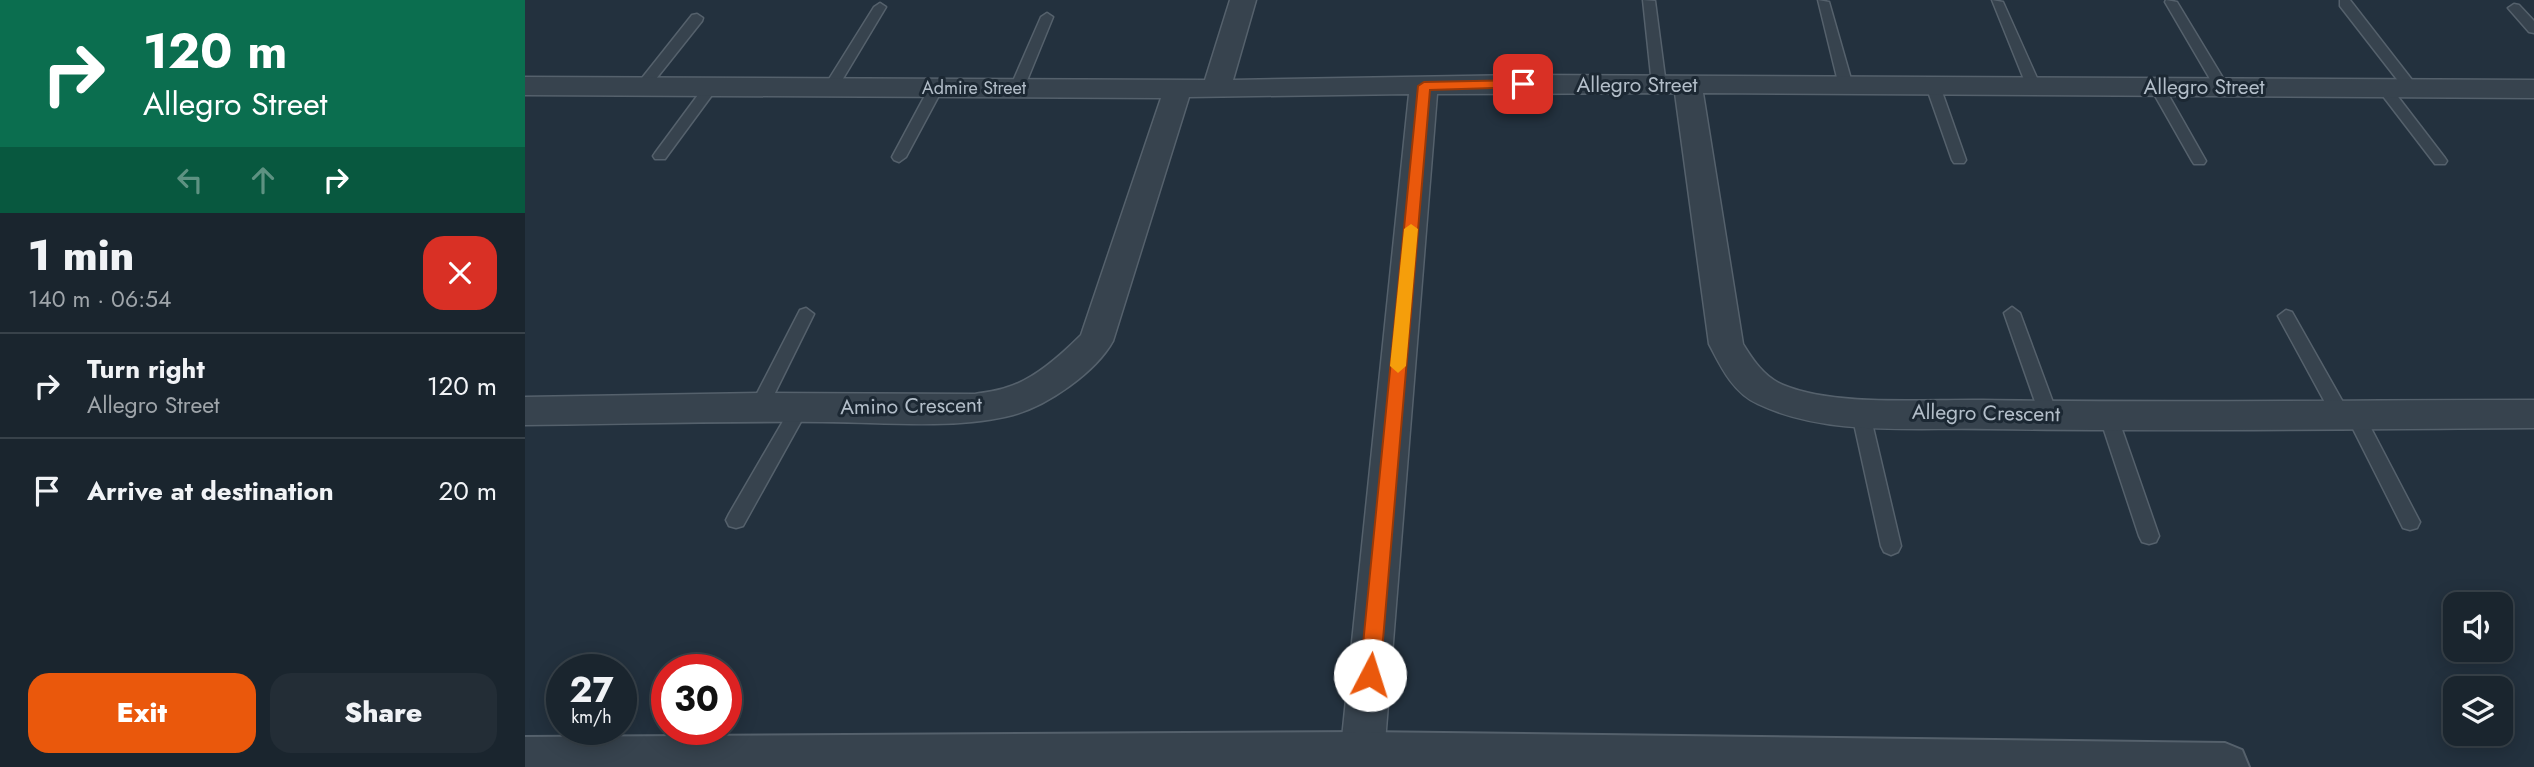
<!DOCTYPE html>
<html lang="en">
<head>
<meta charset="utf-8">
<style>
	:root { --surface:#1a252e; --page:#232d36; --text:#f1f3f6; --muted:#9fa5aa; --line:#38424a; --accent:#ea580c }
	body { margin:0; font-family:Jost,sans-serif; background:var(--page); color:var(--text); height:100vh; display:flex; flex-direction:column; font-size:26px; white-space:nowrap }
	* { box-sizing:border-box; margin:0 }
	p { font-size:23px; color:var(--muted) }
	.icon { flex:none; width:38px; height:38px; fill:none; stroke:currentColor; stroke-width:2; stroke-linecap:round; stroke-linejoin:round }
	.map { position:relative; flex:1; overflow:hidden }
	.side { display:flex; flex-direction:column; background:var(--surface); width:525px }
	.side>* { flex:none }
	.banner { background:#0b6e4f; color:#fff; overflow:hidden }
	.tools { position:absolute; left:1918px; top:592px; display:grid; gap:14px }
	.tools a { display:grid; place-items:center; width:70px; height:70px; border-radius:14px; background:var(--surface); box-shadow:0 4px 18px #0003,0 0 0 2px var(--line); font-size:35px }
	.speed { position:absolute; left:21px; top:654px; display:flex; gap:14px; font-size:35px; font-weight:700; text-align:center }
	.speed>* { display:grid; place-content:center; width:91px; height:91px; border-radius:50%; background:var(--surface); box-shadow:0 4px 18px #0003,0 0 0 2px var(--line); line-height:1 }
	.speed small { font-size:18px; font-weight:400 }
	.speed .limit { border:10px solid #d22; background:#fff; color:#111 }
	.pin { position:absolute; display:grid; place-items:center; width:60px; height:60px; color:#fff; margin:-30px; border-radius:14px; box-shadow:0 4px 10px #0006 }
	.me { position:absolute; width:77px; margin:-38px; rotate:5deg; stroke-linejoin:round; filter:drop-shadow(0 0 5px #0008) }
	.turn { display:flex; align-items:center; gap:24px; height:147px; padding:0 28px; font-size:32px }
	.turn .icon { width:91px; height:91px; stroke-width:2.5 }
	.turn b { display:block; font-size:49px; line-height:60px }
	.lanes { display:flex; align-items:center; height:66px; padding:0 28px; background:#0003; justify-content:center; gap:35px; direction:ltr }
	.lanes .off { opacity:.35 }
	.round { display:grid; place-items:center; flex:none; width:74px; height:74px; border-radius:21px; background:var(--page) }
	.overview { display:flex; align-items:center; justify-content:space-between; height:119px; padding:0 28px }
	h1 { font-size:42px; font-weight:800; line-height:52px }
	.primary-button { display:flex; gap:14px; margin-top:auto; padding:14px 28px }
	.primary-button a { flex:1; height:80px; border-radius:21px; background:var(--accent); color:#fff; font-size:28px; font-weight:800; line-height:80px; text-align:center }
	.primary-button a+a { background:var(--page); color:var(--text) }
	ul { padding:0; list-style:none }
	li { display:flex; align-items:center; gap:21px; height:105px; padding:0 28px; border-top:2px solid var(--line) }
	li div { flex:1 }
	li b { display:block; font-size:26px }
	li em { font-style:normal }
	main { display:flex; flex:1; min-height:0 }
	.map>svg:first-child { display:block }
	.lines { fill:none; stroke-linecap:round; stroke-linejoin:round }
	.service-casing { stroke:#55616c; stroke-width:3 }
	.minor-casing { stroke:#55616c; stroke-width:3 }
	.tertiary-casing { stroke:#55616c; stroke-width:4 }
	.service { fill:#37434e; fill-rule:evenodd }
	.minor { fill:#37434e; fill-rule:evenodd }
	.tertiary { fill:#37434e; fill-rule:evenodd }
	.route { fill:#ea580c; stroke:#983908; stroke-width:2 }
	.slow { fill:#f59e0b }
	.labels { text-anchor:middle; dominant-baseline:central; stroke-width:6; stroke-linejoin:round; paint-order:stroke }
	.far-street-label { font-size:18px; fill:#b3bec9; stroke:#1c2833 }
	.street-label { font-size:21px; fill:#b3bec9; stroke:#1c2833 }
</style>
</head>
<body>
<main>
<section class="side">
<div class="banner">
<div class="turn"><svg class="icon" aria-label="right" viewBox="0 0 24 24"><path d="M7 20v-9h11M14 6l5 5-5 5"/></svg><div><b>120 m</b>Allegro Street</div></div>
<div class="lanes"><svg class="icon off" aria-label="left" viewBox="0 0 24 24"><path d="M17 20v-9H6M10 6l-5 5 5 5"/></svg><svg class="icon off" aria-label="ahead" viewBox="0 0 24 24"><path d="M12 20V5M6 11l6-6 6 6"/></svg><svg class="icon" aria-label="right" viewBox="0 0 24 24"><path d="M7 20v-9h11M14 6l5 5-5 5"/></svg></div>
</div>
<div class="overview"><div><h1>1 min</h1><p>140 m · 06:54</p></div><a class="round" style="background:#d93025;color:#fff"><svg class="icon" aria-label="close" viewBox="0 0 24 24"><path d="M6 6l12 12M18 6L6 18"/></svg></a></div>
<ul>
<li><svg class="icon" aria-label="right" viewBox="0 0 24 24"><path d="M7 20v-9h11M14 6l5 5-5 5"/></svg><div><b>Turn right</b><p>Allegro Street</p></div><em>120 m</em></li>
<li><svg class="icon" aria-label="arrive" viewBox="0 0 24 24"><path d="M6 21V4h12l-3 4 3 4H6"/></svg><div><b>Arrive at destination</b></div><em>20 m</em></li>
</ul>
<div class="primary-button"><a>Exit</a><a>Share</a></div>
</section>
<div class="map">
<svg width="2009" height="767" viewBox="0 0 2009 767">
	<rect width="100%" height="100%" fill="#23313e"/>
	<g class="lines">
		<g class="service-casing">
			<g id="service">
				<polygon points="1118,0 1130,1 1141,85 1134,89 1127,85"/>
				<polygon points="1293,0 1304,2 1328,86 1326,89 1321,90 1314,86"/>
				<polygon points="1467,0 1478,2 1516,87 1514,90 1509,91 1502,87"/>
				<polygon points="1641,0 1652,2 1704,88 1702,91 1692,91 1640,2"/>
				<polygon points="1815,0 1825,0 1891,85 1891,91 1881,91 1815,6"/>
				<polygon points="355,3 361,7 313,87 306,91 301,90 299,87 349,7"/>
				<polygon points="1989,4 1994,5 2009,21 2009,33 2004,32 1983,8"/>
				<polygon points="522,13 528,17 499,88 497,91 487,91 485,88 516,17"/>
				<polygon points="172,14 178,18 177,21 123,89 113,89 113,83 167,15"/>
				<polygon points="1408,82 1415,86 1441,160 1439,163 1429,163 1427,160 1401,86"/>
				<polygon points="186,83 193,87 140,159 130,159 128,156 130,153 181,84"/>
				<polygon points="1632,83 1639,87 1681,161 1679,164 1669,164 1667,161 1625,87"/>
				<polygon points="411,84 418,88 381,157 374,162 369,160 367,157 404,88"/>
				<polygon points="1859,84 1864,85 1920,158 1922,161 1920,164 1910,164 1854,91 1852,88"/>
				<polygon points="1487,307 1495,313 1533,416 1530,421 1524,423 1518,421 1515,416 1479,313"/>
				<polygon points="281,308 289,314 243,407 240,412 228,412 225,407 275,310"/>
				<polygon points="1761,310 1767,312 1823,411 1830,407 1836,409 1895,522 1892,528 1885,530 1878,528 1822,417 1815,421 1809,419 1753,316"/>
				<polygon points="274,402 280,404 283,409 218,526 211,528 204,526 201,520 204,514 268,404"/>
				<polygon points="1335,403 1341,405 1344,410 1376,546 1373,552 1366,555 1359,552 1356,546 1326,410 1329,405"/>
				<polygon points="1583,408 1589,410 1592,415 1634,536 1631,542 1624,544 1617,542 1614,536 1574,415 1577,410"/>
			</g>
		</g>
		<g class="minor-casing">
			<path id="minor" d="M705 0H731L708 80 998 75 2009 80V98L1178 93 1218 344C1228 360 1239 377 1258 385 1311 407 1400 399 1458 400 1642 403 1825 400 2009 400V428C1827 429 1645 432 1463 429 1389 427 1303 437 1233 404 1208 393 1196 367 1184 344L1150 93 912 94 858 767H814L884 94 664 97 588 341C571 372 522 406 488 415 431 430 356 422 297 422 198 421 99 424 0 425V397L234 393 450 394C461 392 473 391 483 387 510 379 537 354 556 335L636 98 0 95V77L680 80Z"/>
		</g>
		<g class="tertiary-casing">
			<polygon id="tertiary" points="838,732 1700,743 1717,750 1724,767 0,767 0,737"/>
		</g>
		<use href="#service" class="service"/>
		<use href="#minor" class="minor"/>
		<use href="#tertiary" class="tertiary"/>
	</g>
	<polygon class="route" points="998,80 1002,82 1002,87 905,90 855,675 852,682 845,684 838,682 835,675 893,86 899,82"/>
	<polygon class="slow" points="886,224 893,229 881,366 873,373 865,366 879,229"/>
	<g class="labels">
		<g class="far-street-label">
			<text x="449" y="88">Admire Street</text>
		</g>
		<g class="street-label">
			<text x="1112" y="85">Allegro Street</text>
			<text x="1679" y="87">Allegro Street</text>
			<text transform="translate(386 406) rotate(-1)">Amino Crescent</text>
			<text transform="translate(1461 413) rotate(1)">Allegro Crescent</text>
		</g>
	</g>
</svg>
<div class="tools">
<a><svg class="icon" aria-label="sound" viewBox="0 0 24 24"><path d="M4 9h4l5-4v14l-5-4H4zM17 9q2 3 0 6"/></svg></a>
<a><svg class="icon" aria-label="layers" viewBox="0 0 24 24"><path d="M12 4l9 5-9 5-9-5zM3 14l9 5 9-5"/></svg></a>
</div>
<div class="speed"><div>27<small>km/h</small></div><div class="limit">30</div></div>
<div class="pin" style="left:998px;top:84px;background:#d93025"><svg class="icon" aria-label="arrive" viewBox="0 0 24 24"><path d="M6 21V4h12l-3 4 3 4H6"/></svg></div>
<svg class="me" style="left:845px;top:675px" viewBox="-20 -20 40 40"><circle r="19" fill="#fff"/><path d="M0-13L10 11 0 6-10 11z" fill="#ea580c"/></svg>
</div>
</main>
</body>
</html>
